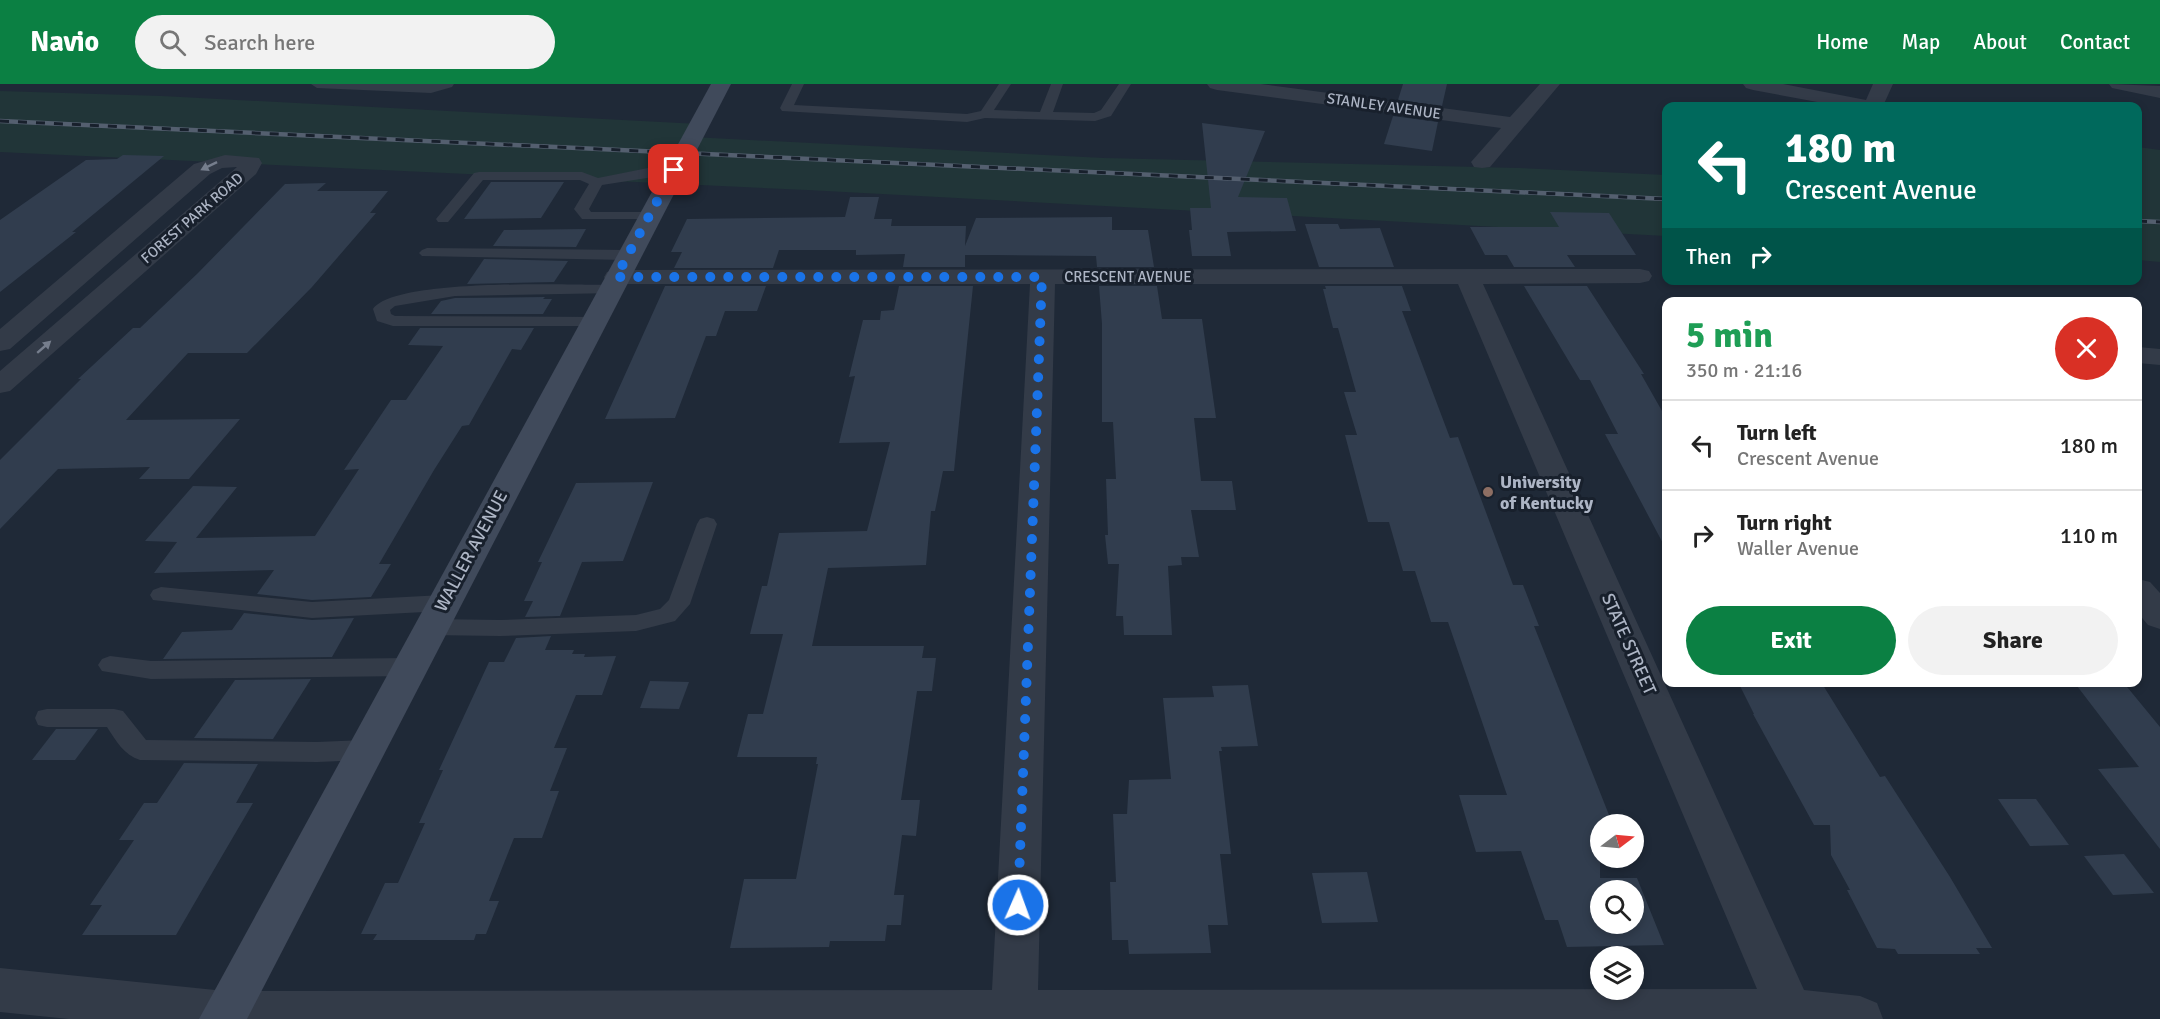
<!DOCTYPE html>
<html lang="en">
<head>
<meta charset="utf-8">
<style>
	:root { --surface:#fff; --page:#f2f2f2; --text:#222; --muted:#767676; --line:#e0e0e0; --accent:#0b8043 }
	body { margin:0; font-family:Signika,sans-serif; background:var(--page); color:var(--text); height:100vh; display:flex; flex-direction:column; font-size:22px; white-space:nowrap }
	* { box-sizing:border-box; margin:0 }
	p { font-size:20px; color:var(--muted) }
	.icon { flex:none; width:33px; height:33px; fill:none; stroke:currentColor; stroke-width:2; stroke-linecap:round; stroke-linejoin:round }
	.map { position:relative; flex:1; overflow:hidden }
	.side { position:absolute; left:1662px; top:213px; width:480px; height:390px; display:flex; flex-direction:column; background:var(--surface); border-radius:12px; box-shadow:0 3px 9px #0003 }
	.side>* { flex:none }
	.banner { position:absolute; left:1662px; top:18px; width:480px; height:183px; border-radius:12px; box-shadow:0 3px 9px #0003; background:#00695c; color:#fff; overflow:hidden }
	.needle { width:39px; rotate:74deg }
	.buttons { position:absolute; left:1590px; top:730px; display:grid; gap:12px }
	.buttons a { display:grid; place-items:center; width:54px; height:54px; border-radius:50%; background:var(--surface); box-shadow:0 3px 9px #0003; font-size:30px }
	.pin { position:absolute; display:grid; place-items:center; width:51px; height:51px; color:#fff; margin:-26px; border-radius:12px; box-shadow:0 3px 9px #0006 }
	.me { position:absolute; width:66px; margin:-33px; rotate:2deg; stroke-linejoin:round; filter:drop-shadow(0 0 4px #0008) }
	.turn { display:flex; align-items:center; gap:21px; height:126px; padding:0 24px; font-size:27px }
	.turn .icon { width:78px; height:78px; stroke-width:2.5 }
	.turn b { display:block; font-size:42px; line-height:51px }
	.then { display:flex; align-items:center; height:57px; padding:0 24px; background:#0003; gap:12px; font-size:22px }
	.round { display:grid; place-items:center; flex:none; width:63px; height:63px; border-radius:32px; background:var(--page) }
	.head { display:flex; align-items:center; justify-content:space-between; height:102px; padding:0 24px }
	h1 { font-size:36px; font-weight:700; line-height:45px; color:#1e9e55 }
	.cta { display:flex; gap:12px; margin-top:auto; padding:12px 24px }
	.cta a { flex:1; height:69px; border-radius:36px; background:var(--accent); color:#fff; font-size:24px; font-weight:700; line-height:69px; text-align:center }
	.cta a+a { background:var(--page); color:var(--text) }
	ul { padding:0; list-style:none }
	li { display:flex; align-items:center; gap:18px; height:90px; padding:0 24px; border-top:2px solid var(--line) }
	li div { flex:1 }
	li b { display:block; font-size:22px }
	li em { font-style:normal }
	header { display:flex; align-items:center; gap:36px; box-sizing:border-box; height:84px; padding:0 30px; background:var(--accent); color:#fff }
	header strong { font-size:28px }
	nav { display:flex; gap:33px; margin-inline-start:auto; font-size:21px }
	.search { width:420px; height:54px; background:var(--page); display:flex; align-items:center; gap:15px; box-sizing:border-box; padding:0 21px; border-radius:33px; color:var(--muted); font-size:22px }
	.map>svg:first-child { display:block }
	.green { fill:#213538 }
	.building { fill:#313d4e; fill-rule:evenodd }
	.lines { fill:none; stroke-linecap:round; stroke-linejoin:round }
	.service { fill:#333b48; fill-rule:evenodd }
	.minor { fill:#333b48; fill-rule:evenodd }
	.secondary { fill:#404a5b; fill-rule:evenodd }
	.rail-casing { stroke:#545f6f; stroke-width:4.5 }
	.rail { stroke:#18202c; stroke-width:3; stroke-dasharray:9; stroke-linecap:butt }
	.oneway { fill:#767e8d }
	.route { stroke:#1a73e8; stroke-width:10; stroke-dasharray:0 18 }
	.education-dot { fill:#8d6e63; stroke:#18202c; stroke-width:2 }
	.labels { text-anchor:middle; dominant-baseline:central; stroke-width:6; stroke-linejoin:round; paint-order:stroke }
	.far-street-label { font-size:15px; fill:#adb5c5; stroke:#18202c }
	.poi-label { font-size:18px; font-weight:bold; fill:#adb5c5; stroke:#18202c; text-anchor:start }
	.street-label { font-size:18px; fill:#adb5c5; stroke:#18202c }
</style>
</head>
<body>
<header>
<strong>Navio</strong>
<div class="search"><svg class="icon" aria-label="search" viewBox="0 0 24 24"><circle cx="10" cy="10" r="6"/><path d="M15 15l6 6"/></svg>Search here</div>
<nav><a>Home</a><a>Map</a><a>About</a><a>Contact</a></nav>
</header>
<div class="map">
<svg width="2160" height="935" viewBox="0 0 2160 935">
	<rect width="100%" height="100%" fill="#1f2937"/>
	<g class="green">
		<polygon points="0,7 162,12 699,40 692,53 1104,74 1519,84 1666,91 1666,152 807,106 0,68"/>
		<polygon points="2138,63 2160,66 2160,178 2138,176"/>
	</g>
	<g class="building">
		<polygon points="1403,0 1447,0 1442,22 1398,16"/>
		<polygon points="1393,32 1438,38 1432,67 1384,60"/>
		<polygon points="1202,39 1265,47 1238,113 1287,114 1296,147 1227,148 1231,172 1192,172 1189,146 1192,146 1190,124 1211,124"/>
		<polygon points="123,71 164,72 72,148 76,148 0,208 0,136 86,76 117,75"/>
		<polygon points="491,98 564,98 541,134 464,135"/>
		<polygon points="326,99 317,107 388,107 370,129 376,129 312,203 247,269 188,269 126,336 240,335 189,395 139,395 150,383 58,385 0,445 0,376 81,295 78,295 133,244 140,244 198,189 285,100"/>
		<polygon points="850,113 879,113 874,135 892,135 891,142 966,142 965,162 976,134 1112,133 1112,146 1148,146 1154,183 1097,183 1096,172 994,171 965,171 965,183 903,183 905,170 856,171 856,166 779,166 773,184 674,184 682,168 671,168 687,135 845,133"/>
		<polygon points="1550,128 1609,129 1636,171 1567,171 1575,183 1514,183 1507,171 1485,171 1470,143 1559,143"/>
		<polygon points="1305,140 1338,140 1340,145 1380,144 1394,183 1319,183"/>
		<polygon points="586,145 576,163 493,162 504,146"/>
		<polygon points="484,175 568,177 554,198 467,200"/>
		<polygon points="665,202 766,202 757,227 725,227 716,252 706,252 675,334 605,335"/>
		<polygon points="899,202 973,202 954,387 943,387 935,427 931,427 926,481 828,484 812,562 924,562 922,574 936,574 932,607 917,607 901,716 920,716 916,752 902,751 894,811 904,811 901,841 887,841 885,857 830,857 829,863 730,864 744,795 796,795 818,680 816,680 817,673 737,673 748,630 763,630 783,550 750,550 762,502 767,502 779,449 867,447 890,358 839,359 855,292 849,293 863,236 880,236 881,227 894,226"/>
		<polygon points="1099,202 1157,202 1162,235 1202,235 1216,334 1194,334 1201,397 1232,397 1236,426 1191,426 1199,473 1181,473 1182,481 1168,482 1172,551 1124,551 1123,532 1116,532 1119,480 1108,480 1105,451 1108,451 1106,395 1116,395 1113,338 1102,338 1102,240"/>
		<path d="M1325 202H1402L1411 227H1402L1450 354 1458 353 1513 501H1523L1539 542H1534L1613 741H1600V794H1637L1664 861 1567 863 1558 836H1545L1521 767 1476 768 1459 711H1507L1448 538H1431L1415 487H1403L1389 438H1368L1345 351H1357L1344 308H1356L1338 244H1333L1323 205H1326ZM1600 807H1634V840H1600Z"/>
		<polygon points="1524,202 1587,202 1644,290 1641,290 1666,334 1666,465 1605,350 1618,350 1590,296 1580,296"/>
		<polygon points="545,213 543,215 552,215 543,230 431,230 441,217 455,214"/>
		<polygon points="420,244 534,244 521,266 512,265 469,341 462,342 434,386 379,480 391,480 371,513 312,516 257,510 274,486 154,489 177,458 145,457 193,402 237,403 196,454 315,452 359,385 344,386 391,316 406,316 443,262 408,261"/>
		<polygon points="653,398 623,477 582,478 560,532 525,533 533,517 524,517 542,478 538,478 576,399"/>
		<polygon points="244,529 312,536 354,534 332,573 163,575 182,548 232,546"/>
		<polygon points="551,552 545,566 574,566 572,570 585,570 584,573 616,572 602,611 576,611 554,664 567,664 550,707 559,707 542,754 514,754 489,817 499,817 486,850 476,850 474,856 373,856 377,850 361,850 385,799 398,799 425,739 419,739 443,686 439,686 489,578 504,578 516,554"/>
		<polygon points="311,595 273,655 194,654 235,596"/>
		<polygon points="650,597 689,598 679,625 640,624"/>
		<polygon points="1738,598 1821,598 1880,693 1885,692 1950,793 1992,864 1976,864 1980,870 1898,870 1895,865 1877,864 1847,806 1850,806 1831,771 1830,741 1814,741 1753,630 1754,630"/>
		<polygon points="2074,598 2123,598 2160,643 2160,765 2098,685 2139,683"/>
		<polygon points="1248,601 1258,662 1221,663 1222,667 1219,667 1231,770 1220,770 1228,841 1208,841 1211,869 1129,870 1128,856 1112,856 1110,798 1116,798 1113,730 1127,730 1129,696 1171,695 1163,614 1214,613 1212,602"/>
		<polygon points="56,645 98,645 75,676 32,676"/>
		<polygon points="184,679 258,680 236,719 253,719 205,801 176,851 82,851 102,821 90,821 134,756 119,756 144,719 157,719"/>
		<polygon points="1998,715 2036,715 2069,761 2030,762"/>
		<polygon points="2124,770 2154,809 2113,811 2084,772"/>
		<polygon points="1367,788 1378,838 1322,839 1312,789"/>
	</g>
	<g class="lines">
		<g class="service">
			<polygon points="311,0 454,0 452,3 431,9 317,4"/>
			<polygon points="792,0 804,0 794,21 967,30 981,27 999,0 1011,0 994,26 1040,28 1051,0 1063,0 1053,28 1094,29 1101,26 1119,0 1131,0 1111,32 1095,37 985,34 967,38 782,27 780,24"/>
			<polygon points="674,82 679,83 681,86 679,89 602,101 589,125 591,128 654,128 656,131 649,135 582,135 574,125 589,100 580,96 483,96 448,138 438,138 436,135 474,89 479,88 582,88 598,94 648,84"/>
			<polygon points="427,164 628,166 636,171 628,176 422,172 419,169 422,166"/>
			<path d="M609 201 615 203 617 206 615 209 455 212 395 222 390 226 391 230 395 232 599 233 601 237 593 242H393L377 237 373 225C395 194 567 201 609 201Z"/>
			<polygon points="707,433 714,435 717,440 690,520 675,537 636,547 500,552 430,551 422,549 419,543 422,537 430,535 500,536 636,531 660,525 669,516 697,440 700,435"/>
			<polygon points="161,503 312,518 443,511 451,513 454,519 451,525 443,527 312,534 153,516 150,511 153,506"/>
			<polygon points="110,572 151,577 409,574 417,577 421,583 417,589 409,592 151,595 102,587 98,581 102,575"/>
			<path d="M47 625H114L123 627 146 656 317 658 365 656 374 659 377 666 374 673 365 676 317 678 140 676C124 671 116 657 107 643H47L38 641 35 634 38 627Z"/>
		</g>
		<g class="minor">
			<polygon points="1207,0 1261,0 1510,33 1540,0 1560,0 1490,83 1482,84 1474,83 1471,78 1501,44 1217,6 1210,4"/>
			<polygon points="1743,0 1783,0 1866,16 1873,0 1893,0 1883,22 1839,22 1753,6 1746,4"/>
			<polygon points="2109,0 2160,2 2160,14 2112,4"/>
			<polygon points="225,71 259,74 262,79 256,90 10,307 0,309 0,287 237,83 222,84 210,90 10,265 0,267 0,245 194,80"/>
			<path d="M1640 185 1649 187 1652 192 1649 197 1640 199 1483 200 1804 906 1860 912 1877 919 1883 935H69L0 928V884L225 907 992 906 1030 200H616L607 198 604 193 607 188 616 186ZM1055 200H1458L1757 905 1038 906Z"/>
			<polygon points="2138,263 2160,265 2160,281 2138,279"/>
			<polygon points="2138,495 2150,498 2160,509 2160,545 2148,541 2138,529"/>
		</g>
		<polygon class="secondary" points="711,0 731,0 247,935 199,935"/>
		<g class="rail-casing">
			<g id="rail">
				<polyline points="0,37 1666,115"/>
				<polyline points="2138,137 2160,138"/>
			</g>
		</g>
		<use href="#rail" class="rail"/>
	</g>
	<defs><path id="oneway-solid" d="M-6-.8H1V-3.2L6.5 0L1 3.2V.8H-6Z" transform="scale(1.5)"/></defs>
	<g class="oneway">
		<use href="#oneway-solid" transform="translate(209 82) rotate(154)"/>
		<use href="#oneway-solid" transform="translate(44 263) rotate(-41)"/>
	</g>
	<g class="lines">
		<polyline class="route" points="674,86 616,193 1042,193 1018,821"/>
	</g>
	<circle class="education-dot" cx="1488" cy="408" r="6"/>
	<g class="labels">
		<g class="far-street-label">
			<text transform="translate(1384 22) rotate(8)">STANLEY AVENUE</text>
			<text transform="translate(192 134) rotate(-41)">FOREST PARK ROAD</text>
			<text x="1128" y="193">CRESCENT AVENUE</text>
		</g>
		<g class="poi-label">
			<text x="1500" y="398">University<tspan x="1500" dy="21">of Kentucky</tspan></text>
		</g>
		<g class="street-label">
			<text transform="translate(471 467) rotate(-62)">WALLER AVENUE</text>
			<text transform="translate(1629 560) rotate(66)">STATE STREET</text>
		</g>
	</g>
</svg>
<div class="buttons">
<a><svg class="needle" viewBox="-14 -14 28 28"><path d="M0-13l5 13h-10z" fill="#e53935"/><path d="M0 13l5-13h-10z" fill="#767676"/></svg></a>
<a><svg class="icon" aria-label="search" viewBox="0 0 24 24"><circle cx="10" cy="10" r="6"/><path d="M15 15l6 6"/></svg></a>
<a><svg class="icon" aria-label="layers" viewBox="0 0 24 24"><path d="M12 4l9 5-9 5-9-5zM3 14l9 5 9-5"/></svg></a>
</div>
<div class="pin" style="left:674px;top:86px;background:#d93025"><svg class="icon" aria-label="arrive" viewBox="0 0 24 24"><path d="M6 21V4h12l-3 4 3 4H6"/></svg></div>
<svg class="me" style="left:1018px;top:821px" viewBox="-20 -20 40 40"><circle r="17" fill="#1a73e8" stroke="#fff" stroke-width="3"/><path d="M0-11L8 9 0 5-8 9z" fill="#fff"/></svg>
<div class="banner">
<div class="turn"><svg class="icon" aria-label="left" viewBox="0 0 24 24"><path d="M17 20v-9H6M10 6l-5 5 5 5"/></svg><div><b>180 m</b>Crescent Avenue</div></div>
<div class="then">Then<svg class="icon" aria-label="right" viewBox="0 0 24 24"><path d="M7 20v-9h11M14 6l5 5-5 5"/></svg></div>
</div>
<section class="side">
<div class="head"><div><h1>5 min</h1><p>350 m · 21:16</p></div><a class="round" style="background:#d93025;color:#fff"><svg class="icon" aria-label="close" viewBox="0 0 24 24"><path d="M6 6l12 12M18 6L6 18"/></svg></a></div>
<ul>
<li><svg class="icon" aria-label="left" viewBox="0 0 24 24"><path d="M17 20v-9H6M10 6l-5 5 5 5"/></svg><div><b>Turn left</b><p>Crescent Avenue</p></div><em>180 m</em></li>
<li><svg class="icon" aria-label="right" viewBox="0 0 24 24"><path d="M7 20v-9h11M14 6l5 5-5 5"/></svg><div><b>Turn right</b><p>Waller Avenue</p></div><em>110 m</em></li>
</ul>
<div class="cta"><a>Exit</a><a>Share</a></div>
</section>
</div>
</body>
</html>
